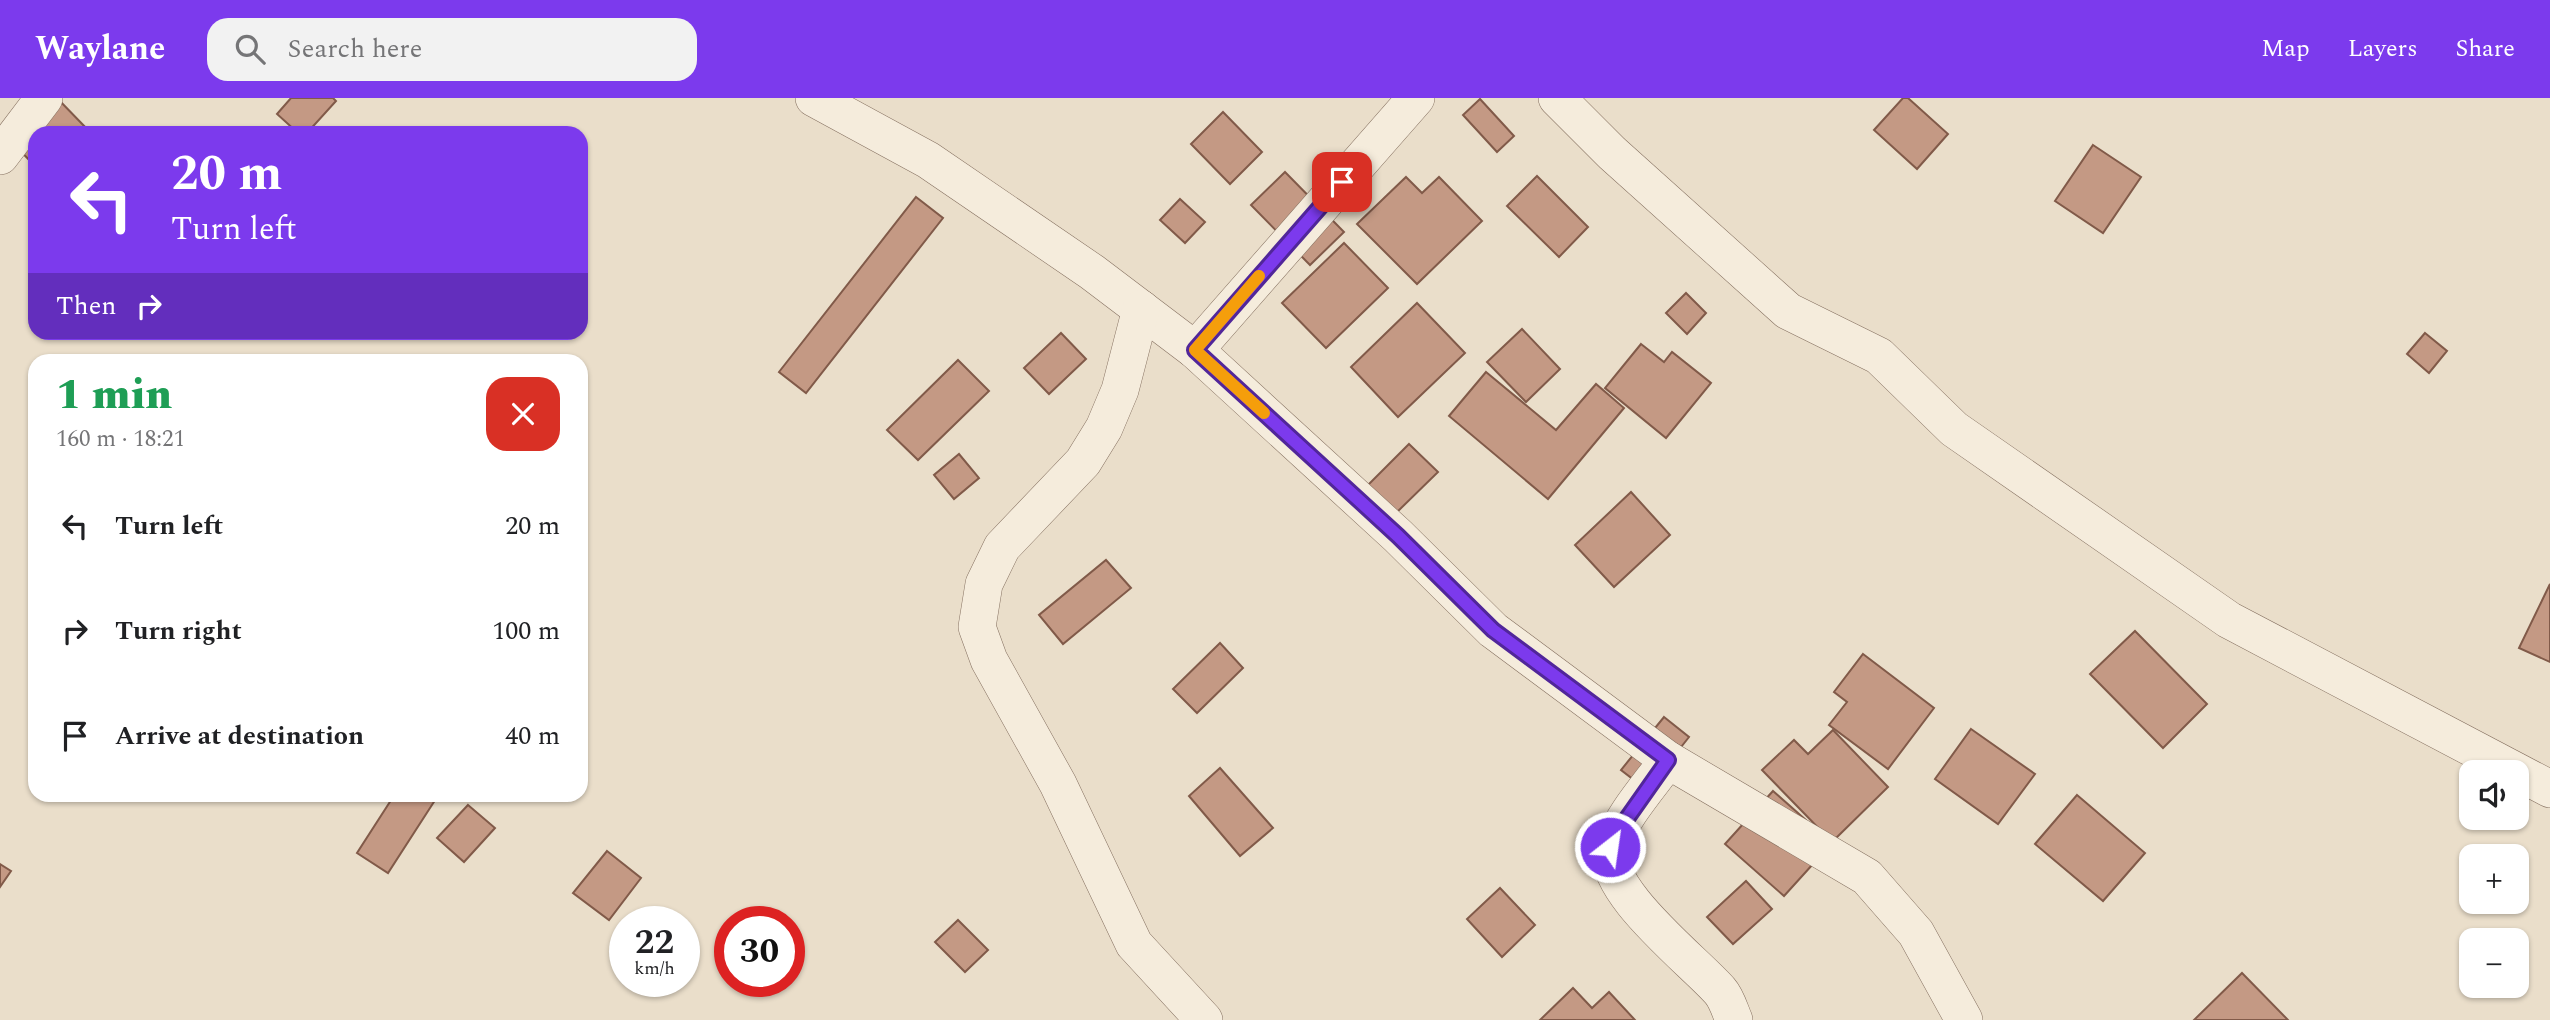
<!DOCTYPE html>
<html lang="en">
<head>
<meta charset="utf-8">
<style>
	:root { --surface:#fff; --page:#f2f2f2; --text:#202124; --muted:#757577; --accent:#7c3aed }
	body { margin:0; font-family:Spectral,serif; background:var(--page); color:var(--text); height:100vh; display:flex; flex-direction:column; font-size:26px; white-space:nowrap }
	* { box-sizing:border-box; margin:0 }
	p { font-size:23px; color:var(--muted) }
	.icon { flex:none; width:38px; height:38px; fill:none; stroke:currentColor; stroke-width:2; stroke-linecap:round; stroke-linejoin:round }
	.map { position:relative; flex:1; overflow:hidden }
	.panel { position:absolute; left:28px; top:256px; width:560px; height:448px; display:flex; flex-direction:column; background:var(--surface); border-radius:21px; box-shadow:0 2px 5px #0004 }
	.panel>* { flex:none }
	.guide { position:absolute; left:28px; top:28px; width:560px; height:214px; border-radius:21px; box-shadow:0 2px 5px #0004; background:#7c3aed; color:#fff; overflow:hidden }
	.buttons { position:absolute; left:2459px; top:662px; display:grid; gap:14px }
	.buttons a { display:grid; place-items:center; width:70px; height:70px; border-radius:14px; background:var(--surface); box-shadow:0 2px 5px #0004; font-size:35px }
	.speed { position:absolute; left:609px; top:808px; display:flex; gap:14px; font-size:35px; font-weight:700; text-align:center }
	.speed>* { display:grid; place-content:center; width:91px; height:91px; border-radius:50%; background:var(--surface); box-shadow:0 2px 5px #0004; line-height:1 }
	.speed small { font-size:18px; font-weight:400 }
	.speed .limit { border:10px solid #d22; background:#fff; color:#111 }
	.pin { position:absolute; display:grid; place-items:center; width:60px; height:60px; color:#fff; margin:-30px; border-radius:14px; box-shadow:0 4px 10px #0006 }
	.me { position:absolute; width:77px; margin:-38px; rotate:30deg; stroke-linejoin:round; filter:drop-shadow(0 0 5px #0008) }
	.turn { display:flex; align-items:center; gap:24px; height:147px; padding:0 28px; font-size:32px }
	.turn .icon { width:91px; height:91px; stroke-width:2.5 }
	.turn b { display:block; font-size:49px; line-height:60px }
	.then { display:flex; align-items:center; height:66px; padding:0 28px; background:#0003; gap:14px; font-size:26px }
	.round { display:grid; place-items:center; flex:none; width:74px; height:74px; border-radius:21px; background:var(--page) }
	.head { display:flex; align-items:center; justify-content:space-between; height:119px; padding:0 28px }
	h1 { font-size:42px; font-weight:800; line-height:52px; color:#1e9e55 }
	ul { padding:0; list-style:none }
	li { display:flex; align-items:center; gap:21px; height:105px; padding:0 28px }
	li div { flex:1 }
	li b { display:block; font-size:26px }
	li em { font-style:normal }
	header { display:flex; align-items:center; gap:42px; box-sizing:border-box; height:98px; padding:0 35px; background:var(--accent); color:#fff }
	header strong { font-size:33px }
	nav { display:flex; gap:38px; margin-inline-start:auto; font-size:24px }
	.search { width:490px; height:63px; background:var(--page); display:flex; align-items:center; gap:18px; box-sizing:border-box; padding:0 24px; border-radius:21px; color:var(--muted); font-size:26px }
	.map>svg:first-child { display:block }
	.building { fill:#c49984; stroke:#815a49; stroke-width:2 }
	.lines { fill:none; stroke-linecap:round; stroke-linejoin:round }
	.street-casing { stroke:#857060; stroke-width:38 }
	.street { stroke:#f5ecdc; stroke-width:37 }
	.route-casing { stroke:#51269a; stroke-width:18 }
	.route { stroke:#7c3aed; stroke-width:12 }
	.slow { stroke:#f59e0b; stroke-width:12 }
</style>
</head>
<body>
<header>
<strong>Waylane</strong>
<div class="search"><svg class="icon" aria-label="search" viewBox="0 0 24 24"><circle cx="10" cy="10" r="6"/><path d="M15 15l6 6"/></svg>Search here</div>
<nav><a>Map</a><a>Layers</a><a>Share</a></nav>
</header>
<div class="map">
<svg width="2550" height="922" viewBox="0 0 2550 922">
	<rect width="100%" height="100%" fill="#eadeca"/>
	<g class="building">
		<polygon points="57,0 88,32 84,35 35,35 35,68 6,38"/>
		<polygon points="291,0 333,0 336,3 307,35 298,35 277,16"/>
		<polygon points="1903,0 1908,0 1948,36 1917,71 1874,32"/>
		<polygon points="1480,1 1514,38 1497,54 1463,17"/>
		<polygon points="1223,14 1262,54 1230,86 1191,46"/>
		<polygon points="2093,47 2141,79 2103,135 2055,103"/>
		<polygon points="1285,74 1344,134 1310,167 1251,107"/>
		<polygon points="1537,78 1588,129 1559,159 1507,108"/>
		<polygon points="1406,79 1422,95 1439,79 1482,123 1417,186 1357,126"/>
		<polygon points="916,99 943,120 806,295 779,274"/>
		<polygon points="1180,101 1205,124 1185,145 1160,122"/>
		<polygon points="1344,145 1388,190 1326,250 1282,205"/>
		<polygon points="1686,195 1706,215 1687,236 1666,215"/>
		<polygon points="1417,205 1465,255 1398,319 1351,269"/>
		<polygon points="1522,231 1560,271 1526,304 1487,264"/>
		<polygon points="1061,235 1086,261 1049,296 1024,270"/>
		<polygon points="2425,235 2447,253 2429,275 2407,256"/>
		<polygon points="1641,246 1664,264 1672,254 1711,285 1666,340 1605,290"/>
		<polygon points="958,262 989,293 918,362 887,332"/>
		<polygon points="1486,274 1556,332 1596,286 1624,310 1548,401 1449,318"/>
		<polygon points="1409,346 1438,374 1394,417 1366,389"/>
		<polygon points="959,356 979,380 954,401 934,377"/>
		<polygon points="1631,394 1670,437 1614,489 1575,447"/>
		<polygon points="1106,462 1131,490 1063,546 1039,517"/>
		<polygon points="2550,486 2550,564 2519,550"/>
		<polygon points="2135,533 2207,606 2163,650 2090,576"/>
		<polygon points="1220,545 1243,570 1197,615 1173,591"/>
		<polygon points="1863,556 1934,610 1888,671 1829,627 1847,604 1834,594"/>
		<polygon points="1664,619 1689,639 1647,692 1621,672"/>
		<polygon points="1971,631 2035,676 1998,726 1935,681"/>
		<polygon points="1833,632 1888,689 1832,744 1762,672 1794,642 1808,656"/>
		<polygon points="1220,670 1273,730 1240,758 1189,698"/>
		<polygon points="1773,693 1832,745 1784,798 1725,746"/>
		<polygon points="395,696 439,696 388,775 357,755"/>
		<polygon points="2077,697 2145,755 2103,803 2035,746"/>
		<polygon points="468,707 495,730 464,764 437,740"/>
		<polygon points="607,753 641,780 609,822 573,795"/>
		<polygon points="0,766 11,773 0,789"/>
		<polygon points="1746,783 1772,811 1733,846 1707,819"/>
		<polygon points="1500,790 1535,827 1502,859 1467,821"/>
		<polygon points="958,822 988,852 965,874 935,844"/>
		<polygon points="2242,875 2288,922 2194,922"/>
		<polygon points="1573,890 1592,910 1609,894 1635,922 1540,922"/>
	</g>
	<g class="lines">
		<g class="street-casing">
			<g id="street">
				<polyline points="814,0 928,62 1092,174 1195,252 1398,438 1493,532 1668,662 1867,779 1916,835 1964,922"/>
				<polyline points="1557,0 1612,55 1788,213 1879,258 1954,331 2229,522 2550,691"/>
				<polyline points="0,58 44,0"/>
				<polyline points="1141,211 1120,292 1104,330 1083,364 1002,449 984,486 977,529 989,562 1058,686 1134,846 1204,922"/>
				<polyline points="1195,252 1416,0"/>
				<path d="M1668 662C1650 687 1622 718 1612 747 1596 788 1695 864 1720 893 1727 901 1730 913 1734 922"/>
			</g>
		</g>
		<use href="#street" class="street"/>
	</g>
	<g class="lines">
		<g class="route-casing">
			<polyline id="route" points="1342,84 1195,252 1398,438 1493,532 1668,662 1623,726 1610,749"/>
		</g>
		<use href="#route" class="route"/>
		<polyline class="slow" points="1259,178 1195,252 1264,315"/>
	</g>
</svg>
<div class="buttons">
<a><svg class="icon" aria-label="sound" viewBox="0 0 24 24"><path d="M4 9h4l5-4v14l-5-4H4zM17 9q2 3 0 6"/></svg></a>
<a>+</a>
<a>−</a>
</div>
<div class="speed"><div>22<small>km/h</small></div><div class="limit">30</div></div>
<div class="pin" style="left:1342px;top:84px;background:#d93025"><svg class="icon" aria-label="arrive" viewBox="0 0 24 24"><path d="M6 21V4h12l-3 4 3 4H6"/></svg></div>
<svg class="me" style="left:1610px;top:749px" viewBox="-20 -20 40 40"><circle r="17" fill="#7c3aed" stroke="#fff" stroke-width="3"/><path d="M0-11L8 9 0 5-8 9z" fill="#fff"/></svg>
<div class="guide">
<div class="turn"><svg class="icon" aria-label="left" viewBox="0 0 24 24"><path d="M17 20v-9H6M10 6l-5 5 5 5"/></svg><div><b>20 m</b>Turn left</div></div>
<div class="then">Then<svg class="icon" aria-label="right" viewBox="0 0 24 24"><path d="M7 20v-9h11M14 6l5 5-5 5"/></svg></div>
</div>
<section class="panel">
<div class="head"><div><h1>1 min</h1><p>160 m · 18:21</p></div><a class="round" style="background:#d93025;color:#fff"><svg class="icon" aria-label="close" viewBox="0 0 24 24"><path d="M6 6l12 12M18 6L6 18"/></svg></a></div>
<ul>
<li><svg class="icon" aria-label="left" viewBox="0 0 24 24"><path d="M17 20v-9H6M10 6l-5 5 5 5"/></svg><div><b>Turn left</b></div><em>20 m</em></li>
<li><svg class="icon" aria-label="right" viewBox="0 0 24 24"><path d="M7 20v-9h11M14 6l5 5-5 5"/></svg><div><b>Turn right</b></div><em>100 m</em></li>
<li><svg class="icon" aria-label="arrive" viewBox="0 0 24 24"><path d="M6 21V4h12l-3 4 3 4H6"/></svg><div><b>Arrive at destination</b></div><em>40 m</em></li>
</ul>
</section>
</div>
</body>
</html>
